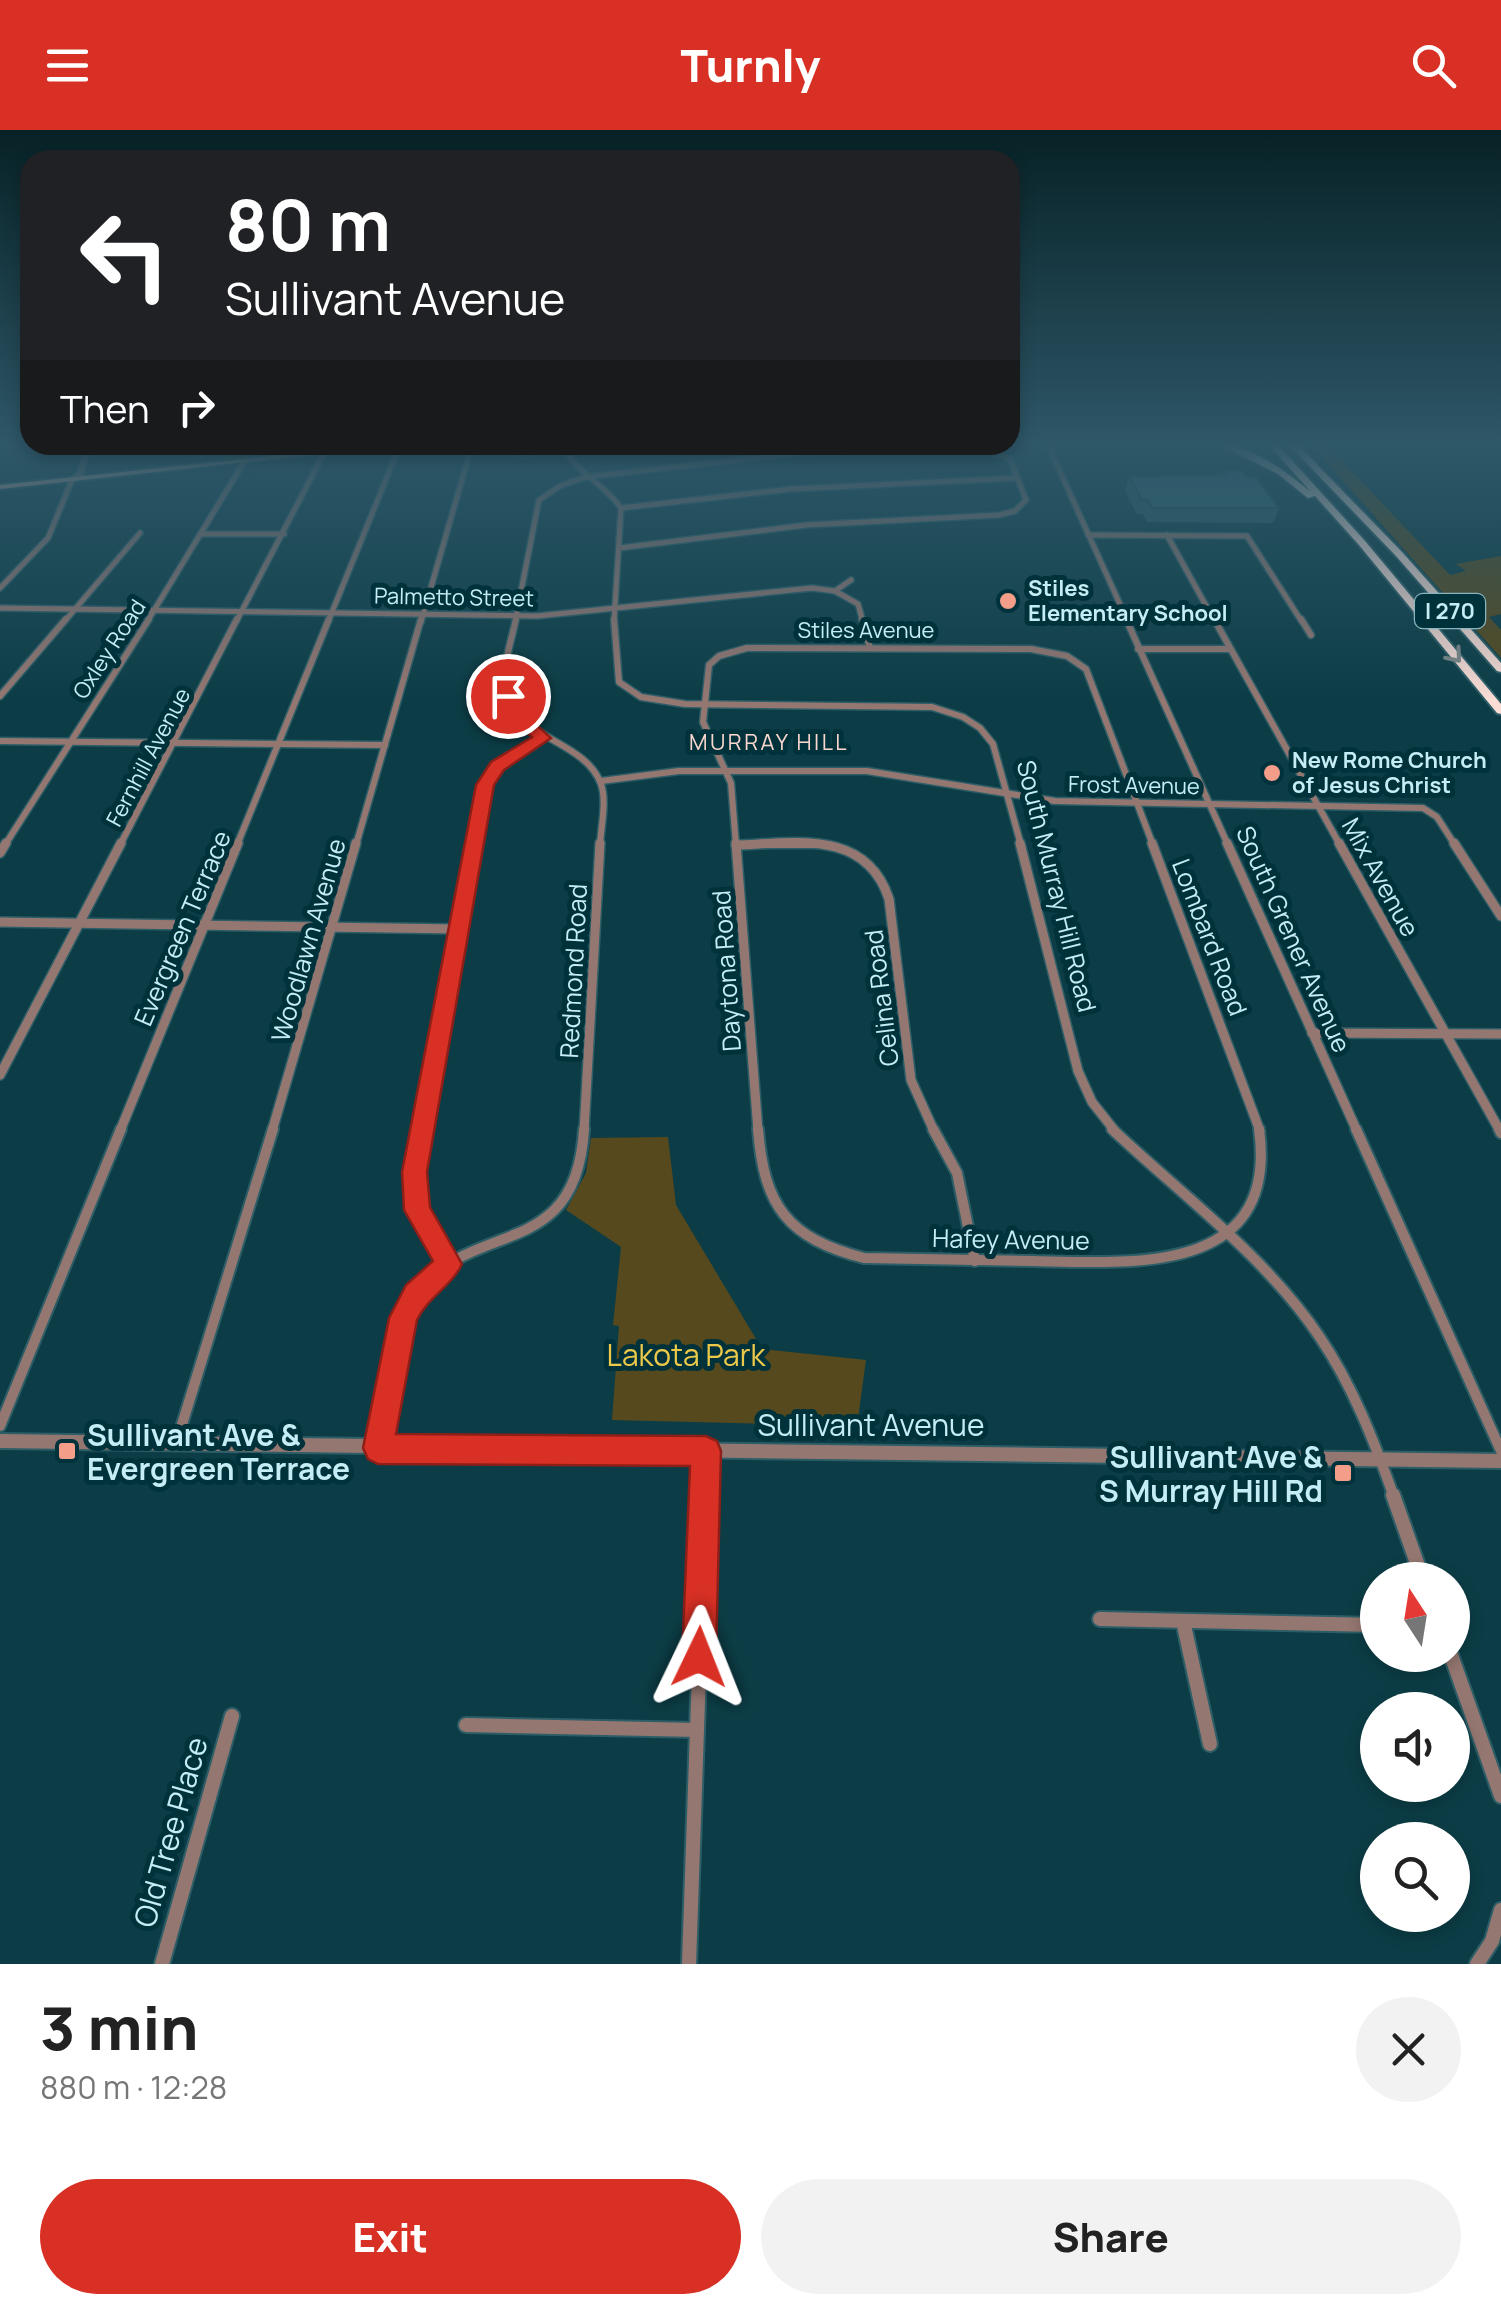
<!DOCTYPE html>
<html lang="en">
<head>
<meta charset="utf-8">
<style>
	:root { --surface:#fff; --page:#f2f2f2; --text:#222; --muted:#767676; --accent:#d93025 }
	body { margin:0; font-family:Manrope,sans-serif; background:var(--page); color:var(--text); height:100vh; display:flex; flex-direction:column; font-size:38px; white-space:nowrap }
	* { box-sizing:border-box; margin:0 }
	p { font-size:32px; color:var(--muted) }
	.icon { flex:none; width:55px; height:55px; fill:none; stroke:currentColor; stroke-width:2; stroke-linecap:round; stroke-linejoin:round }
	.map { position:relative; height:1834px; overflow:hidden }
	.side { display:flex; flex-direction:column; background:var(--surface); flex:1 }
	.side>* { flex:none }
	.guide { position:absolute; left:20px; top:20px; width:1000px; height:305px; border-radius:30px; box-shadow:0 5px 15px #0003; background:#202124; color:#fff; overflow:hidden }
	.needle { width:65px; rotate:348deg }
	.controls { position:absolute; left:1360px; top:1432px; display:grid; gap:20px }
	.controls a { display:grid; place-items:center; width:110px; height:110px; border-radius:50%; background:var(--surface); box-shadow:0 5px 15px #0003; font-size:50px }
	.pin { position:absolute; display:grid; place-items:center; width:85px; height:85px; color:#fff; margin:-42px; border:5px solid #fff; border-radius:50%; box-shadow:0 2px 10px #0007 }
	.me { position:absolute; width:110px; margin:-55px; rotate:2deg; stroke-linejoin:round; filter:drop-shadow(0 0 8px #0008) }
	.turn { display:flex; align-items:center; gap:35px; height:210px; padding:0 40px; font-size:45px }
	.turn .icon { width:130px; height:130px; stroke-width:2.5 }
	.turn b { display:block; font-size:70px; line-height:85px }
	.then { display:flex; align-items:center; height:95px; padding:0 40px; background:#0003; gap:20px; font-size:38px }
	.round { display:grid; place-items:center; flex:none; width:105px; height:105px; border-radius:52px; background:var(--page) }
	.summary { display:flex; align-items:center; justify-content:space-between; height:170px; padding:0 40px }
	h1 { font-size:60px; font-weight:800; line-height:75px }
	.button { display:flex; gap:20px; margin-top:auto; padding:20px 40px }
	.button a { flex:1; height:115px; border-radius:60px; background:var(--accent); color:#fff; font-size:40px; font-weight:800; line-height:115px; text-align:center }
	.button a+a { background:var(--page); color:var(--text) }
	header { display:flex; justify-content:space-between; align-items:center; height:130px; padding:0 40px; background:var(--accent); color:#fff; font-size:45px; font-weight:800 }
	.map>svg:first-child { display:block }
	.green { fill:#56491d }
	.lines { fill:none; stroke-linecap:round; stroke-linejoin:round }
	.minor-far4-casing { stroke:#2d5d66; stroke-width:8 }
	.minor-far3-casing { stroke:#2d5d66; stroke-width:9 }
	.minor-far2-casing { stroke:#2d5d66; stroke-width:12 }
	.minor-far1-casing { stroke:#2d5d66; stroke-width:14 }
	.minor-casing { stroke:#2d5d66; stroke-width:18 }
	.tertiary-far1-casing { stroke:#2d5d66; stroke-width:9 }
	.tertiary-casing { stroke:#2d5d66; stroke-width:18 }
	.primary-casing { stroke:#2d5d66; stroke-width:4 }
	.motorway-casing { stroke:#2d5d66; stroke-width:4 }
	.minor-far4 { stroke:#957771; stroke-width:5 }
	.minor-far3 { stroke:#957771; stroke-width:6 }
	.minor-far2 { stroke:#957771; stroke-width:9 }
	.minor-far1 { stroke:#957771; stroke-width:10 }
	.minor { stroke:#957771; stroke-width:14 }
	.tertiary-far1 { stroke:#957771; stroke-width:6 }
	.tertiary { stroke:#957771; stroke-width:14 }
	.primary { fill:#f4b8aa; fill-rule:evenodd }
	.motorway { fill:#fbddd6; fill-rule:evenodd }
	.wall { fill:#2c5c66 }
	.shaded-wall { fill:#244b53 }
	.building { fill:#336b77; stroke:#244b53; stroke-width:2.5 }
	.oneway { stroke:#7e8888 }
	.route { fill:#d93025; stroke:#8d1f18; stroke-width:2.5 }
	.poi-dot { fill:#f49e8a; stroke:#00323b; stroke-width:4 }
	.labels { text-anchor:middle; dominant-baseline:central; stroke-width:10; stroke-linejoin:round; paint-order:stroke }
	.far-poi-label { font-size:22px; font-weight:bold; fill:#c5edf6; stroke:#00323b; text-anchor:start }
	.far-street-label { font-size:22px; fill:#c5edf6; stroke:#00323b }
	.shield { fill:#00323b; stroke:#8ab5be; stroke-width:2.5 }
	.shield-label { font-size:22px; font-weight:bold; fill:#c5edf6 }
	.far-neighbourhood-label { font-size:22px; letter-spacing:2.5px; fill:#fad7cf; stroke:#00323b }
	.street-label { font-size:25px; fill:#c5edf6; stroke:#00323b }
	.near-park-label { font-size:30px; fill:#edc94a; stroke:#00323b }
	.near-street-label { font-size:30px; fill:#c5edf6; stroke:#00323b }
	.near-poi-label { font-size:30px; font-weight:bold; fill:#c5edf6; stroke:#00323b; text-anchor:start }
</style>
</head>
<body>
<header><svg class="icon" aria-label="menu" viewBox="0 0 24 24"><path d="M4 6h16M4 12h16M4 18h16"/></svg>Turnly<svg class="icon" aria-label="search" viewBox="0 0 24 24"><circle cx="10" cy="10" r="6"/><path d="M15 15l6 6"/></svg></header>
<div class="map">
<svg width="1501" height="1834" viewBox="0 0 1501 1834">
	<rect width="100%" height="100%" fill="#0c3d46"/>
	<g class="green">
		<polygon points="1311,315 1327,315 1450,445 1466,441 1456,434 1501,426 1501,484 1489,487 1501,500 1501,528"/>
		<polygon points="668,1007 676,1075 762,1219 866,1230 857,1296 612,1290 619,1196 613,1195 621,1117 566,1080 586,1043 591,1008"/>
	</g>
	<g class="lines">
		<g class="minor-far4-casing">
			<g id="minor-far4">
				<path d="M563 315C576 344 604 353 621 378L614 492"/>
				<polyline points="1048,315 1128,492"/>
				<polyline points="621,378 791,359 1017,348"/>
				<polyline points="203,404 284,404"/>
				<polyline points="1088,405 1247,406 1302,492"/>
				<polyline points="1167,405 1215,492"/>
				<polyline points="0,458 48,408 72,350"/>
				<polyline points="835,461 851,450"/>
				<polyline points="0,478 537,486 812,458 835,461 858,474 863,492"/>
				<polyline points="64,492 140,403"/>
				<polyline points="147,492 244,332"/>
				<polyline points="236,492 324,323"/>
				<polyline points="328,492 400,315"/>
				<polyline points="421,492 472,315"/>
				<polyline points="515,492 539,370 560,356 585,347 801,323 975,316 1010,329 1026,370 1015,381 999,385 806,395 619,418"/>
			</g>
		</g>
		<g class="minor-far3-casing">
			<g id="minor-far3">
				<path d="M516 489C512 508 504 531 504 550 506 609 584 607 601 654 607 671 601 697 600 715"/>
				<polyline points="614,489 619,552 641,567 685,574 932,577 963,587 980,598 993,614 1021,715"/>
				<polyline points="862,489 870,518"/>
				<polyline points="1126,489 1228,715"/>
				<polyline points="1214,489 1340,715"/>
				<polyline points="1301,489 1311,505"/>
				<polyline points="1138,519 1230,519"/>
				<polyline points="0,566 66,489"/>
				<polyline points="0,611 385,615"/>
				<polyline points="601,651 679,641 867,641 1055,671 1423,678 1437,687 1455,715"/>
				<polyline points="5,715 149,489"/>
				<polyline points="120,715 237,489"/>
				<polyline points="237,715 329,489"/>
				<polyline points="356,715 421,489"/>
				<path d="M474 715C487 645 481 646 543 608"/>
				<polyline points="736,715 731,653 703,592 709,535 719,526 747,518 1031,519 1067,526 1086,539 1153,715"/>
				<polyline points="736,715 824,715"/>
			</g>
		</g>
		<g class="minor-far2-casing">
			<g id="minor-far2">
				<polyline points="736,713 758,1001"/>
				<polyline points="1020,713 1078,941 1092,972 1115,1001"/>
				<polyline points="1152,713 1260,1001"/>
				<polyline points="1227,713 1357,1001"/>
				<polyline points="1339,713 1500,1001"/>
				<polyline points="1454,713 1501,786"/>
				<path d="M736 715C796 713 866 699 889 769L911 950 934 1001"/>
				<polyline points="0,723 6,713"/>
				<polyline points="0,792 458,799"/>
				<polyline points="1312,903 1501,904"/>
				<polyline points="0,945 121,713"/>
				<polyline points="120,1001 238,713"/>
				<polyline points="272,1001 356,713"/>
				<polyline points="422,1001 475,713"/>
				<polyline points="584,1001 600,713"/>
			</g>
		</g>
		<g class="minor-far1-casing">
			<g id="minor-far1">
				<polyline points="423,999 415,1042 417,1079 449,1134"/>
				<path d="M758 999C764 1076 787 1108 864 1128 920 1129 977 1130 1033 1131 1132 1133 1279 1146 1259 999"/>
				<polyline points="933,999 957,1043 975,1131"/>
				<path d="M1112 999C1182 1065 1265 1126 1319 1206 1353 1256 1374 1311 1394 1367"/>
				<polyline points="1356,999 1501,1321"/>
				<polyline points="1499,999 1501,1003"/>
				<polyline points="0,1296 121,999"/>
				<polyline points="176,1314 273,999"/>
				<path d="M378 1319C385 1271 384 1212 412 1170 467 1085 576 1137 584 999"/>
				<polyline points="704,1367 706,1321"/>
			</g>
		</g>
		<g class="minor-casing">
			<g id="minor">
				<polyline points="1393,1365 1423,1450"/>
				<polyline points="1100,1489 1378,1495"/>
				<polyline points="1183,1491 1210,1614"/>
				<polyline points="1451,1525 1501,1666"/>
				<polyline points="466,1595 697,1600"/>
				<polyline points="162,1834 232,1586"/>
				<polyline points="689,1834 705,1365"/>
				<polyline points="1477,1834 1492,1811 1501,1780"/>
			</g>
		</g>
		<g class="tertiary-far1-casing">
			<polyline id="tertiary-far1" points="72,350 80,344 89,315"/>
		</g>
		<g class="tertiary-casing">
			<polyline id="tertiary" points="0,1311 1501,1331"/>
		</g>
		<g class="primary-casing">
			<polygon id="primary" points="376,315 403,315 0,359 0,355"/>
		</g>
		<g class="motorway-casing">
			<g id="motorway">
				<path d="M1221 315C1251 315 1289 344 1311 362L1269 315H1278L1365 411 1501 574V584L1497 583 1359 415 1315 366 1308 368 1278 344Z"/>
				<polygon points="1289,315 1298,315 1402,422 1501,533 1501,542 1497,541 1396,426"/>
			</g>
		</g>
		<use href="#minor-far4" class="minor-far4"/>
		<use href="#minor-far3" class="minor-far3"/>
		<use href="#minor-far2" class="minor-far2"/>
		<use href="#minor-far1" class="minor-far1"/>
		<use href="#minor" class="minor"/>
		<use href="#tertiary-far1" class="tertiary-far1"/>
		<use href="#tertiary" class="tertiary"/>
		<use href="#primary" class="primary"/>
		<use href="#motorway" class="motorway"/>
	</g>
	<polygon class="wall" points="1222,341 1246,347 1279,378 1273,393 1147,392 1143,384 1137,384 1125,361 1129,347 1220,345"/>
	<g class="shaded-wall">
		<polygon points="117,315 140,315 138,322 121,325"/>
		<polygon points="532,315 534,329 514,331 511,317"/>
	</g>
	<polygon class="building" points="1222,341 1242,341 1246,347 1256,347 1279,378 1152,378 1148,370 1142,370 1129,347 1225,345"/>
	<defs><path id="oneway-chevron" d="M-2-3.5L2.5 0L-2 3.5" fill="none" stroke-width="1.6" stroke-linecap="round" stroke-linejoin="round" transform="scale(2.5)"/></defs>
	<use class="oneway" href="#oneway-chevron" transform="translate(1455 526) rotate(50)"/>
	<linearGradient id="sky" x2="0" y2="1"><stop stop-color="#072226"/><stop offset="0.55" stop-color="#2e5768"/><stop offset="1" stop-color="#2e5768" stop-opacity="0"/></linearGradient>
	<rect width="1501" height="572" fill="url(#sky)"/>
	<path class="route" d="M508 562 513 563 527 586 551 608 504 640 494 655 427 1042 430 1077 462 1134C452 1156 428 1167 417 1190L396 1304 706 1306 717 1311 721 1321 716 1527 711 1539 699 1544 687 1539 682 1527 690 1336 378 1334 368 1329 363 1318 389 1188 406 1155 433 1131 404 1080 402 1042 476 655 491 632 532 607 515 592 499 566Z"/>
	<g class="poi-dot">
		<circle cx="1008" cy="471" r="10"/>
		<circle cx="1272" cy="643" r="10"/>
		<rect x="57" y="1311" width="20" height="20" rx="5"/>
		<rect x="1333" y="1333" width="20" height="20" rx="5"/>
	</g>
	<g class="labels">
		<g class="far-poi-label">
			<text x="1028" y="458">Stiles<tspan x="1028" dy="25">Elementary School</tspan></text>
			<text x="1292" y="630">New Rome Church<tspan x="1292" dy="25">of Jesus Christ</tspan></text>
		</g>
		<g class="far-street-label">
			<text transform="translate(454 467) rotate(1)">Palmetto Street</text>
			<text x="866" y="500">Stiles Avenue</text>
			<text transform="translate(109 519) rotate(-57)">Oxley Road</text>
			<text transform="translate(148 627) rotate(-62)">Fernhill Avenue</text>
			<text transform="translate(1134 655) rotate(1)">Frost Avenue</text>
		</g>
		<rect class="shield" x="1415" y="464" width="70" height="34" rx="8"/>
		<g class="shield-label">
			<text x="1450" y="481">I 270</text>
		</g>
		<g class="far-neighbourhood-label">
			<text x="769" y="612">MURRAY HILL</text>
		</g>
		<g class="street-label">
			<text transform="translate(1381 747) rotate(61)">Mix Avenue</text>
			<text transform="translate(1057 756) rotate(76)">South Murray Hill Road</text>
			<text transform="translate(182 798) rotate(-67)">Evergreen Terrace</text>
			<text transform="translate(1210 807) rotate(69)">Lombard Road</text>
			<text transform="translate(1294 809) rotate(66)">South Grener Avenue</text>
			<text transform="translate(308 810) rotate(-74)">Woodlawn Avenue</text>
			<text transform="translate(573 841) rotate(-87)">Redmond Road</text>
			<text transform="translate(726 841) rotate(-94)">Daytona Road</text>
			<text transform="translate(881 868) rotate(-97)">Celina Road</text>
			<text transform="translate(1011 1109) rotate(1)">Hafey Avenue</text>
		</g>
		<g class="near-park-label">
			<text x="686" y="1224">Lakota Park</text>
		</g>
		<g class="near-street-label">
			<text x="871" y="1294">Sullivant Avenue</text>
			<text transform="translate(170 1702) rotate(-74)">Old Tree Place</text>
		</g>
		<g class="near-poi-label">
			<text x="87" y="1304">Sullivant Ave &amp;<tspan x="87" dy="34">Evergreen Terrace</tspan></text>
			<text x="1323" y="1326" text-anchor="end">Sullivant Ave &amp;<tspan x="1323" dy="34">S Murray Hill Rd</tspan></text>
		</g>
	</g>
</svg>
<div class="controls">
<a><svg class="needle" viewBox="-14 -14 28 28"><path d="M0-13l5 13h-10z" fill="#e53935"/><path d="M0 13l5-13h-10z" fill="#767676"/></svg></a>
<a><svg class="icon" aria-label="sound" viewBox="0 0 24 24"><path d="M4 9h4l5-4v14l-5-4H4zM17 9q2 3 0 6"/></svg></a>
<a><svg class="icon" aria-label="search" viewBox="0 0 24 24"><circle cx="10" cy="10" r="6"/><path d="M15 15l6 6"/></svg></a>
</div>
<div class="pin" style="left:508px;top:566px;background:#d93025"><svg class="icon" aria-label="arrive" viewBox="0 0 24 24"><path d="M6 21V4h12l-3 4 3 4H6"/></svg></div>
<svg class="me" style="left:699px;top:1527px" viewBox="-20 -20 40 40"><path d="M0-17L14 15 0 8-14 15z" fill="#d93025" stroke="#fff" stroke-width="4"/></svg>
<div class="guide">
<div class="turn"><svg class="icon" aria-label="left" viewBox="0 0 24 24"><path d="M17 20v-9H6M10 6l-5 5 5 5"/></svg><div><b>80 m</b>Sullivant Avenue</div></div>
<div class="then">Then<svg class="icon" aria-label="right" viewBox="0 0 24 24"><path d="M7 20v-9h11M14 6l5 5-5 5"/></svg></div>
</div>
</div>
<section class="side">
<div class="summary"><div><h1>3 min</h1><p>880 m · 12:28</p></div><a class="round"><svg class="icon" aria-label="close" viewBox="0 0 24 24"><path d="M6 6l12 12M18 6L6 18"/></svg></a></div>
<div class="button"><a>Exit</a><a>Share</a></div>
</section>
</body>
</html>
